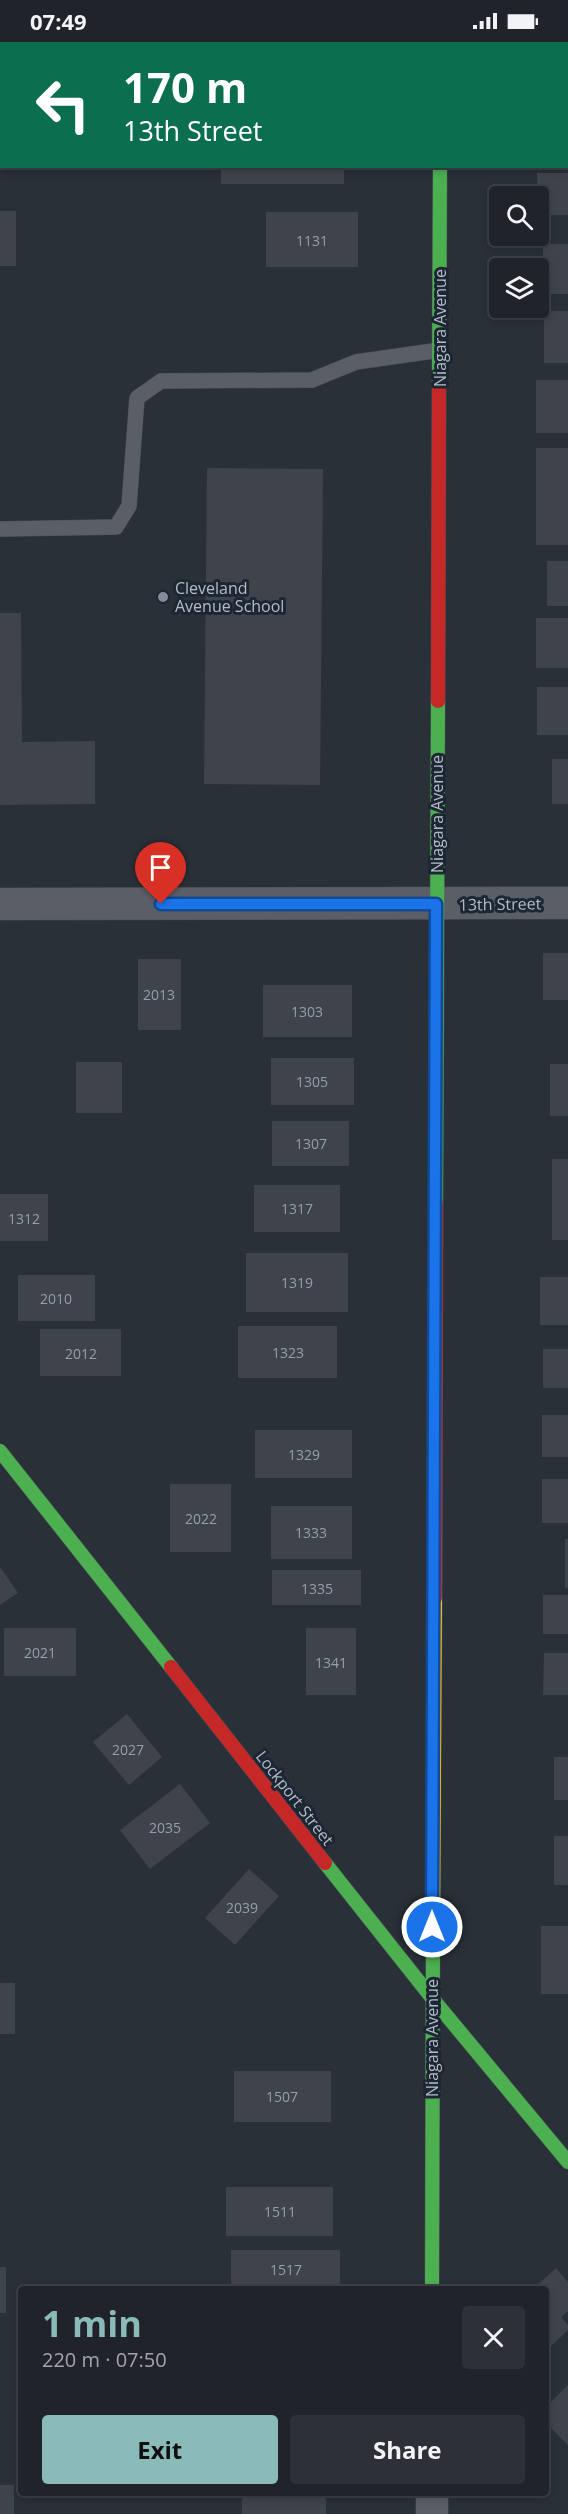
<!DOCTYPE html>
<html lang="en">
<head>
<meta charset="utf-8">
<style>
	:root { --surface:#20242a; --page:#2d3036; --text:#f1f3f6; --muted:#a2a4a8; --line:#3d4147; --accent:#8bbbb9 }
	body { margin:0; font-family:"Open Sans",sans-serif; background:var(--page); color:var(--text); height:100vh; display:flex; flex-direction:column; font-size:22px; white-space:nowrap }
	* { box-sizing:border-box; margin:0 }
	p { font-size:20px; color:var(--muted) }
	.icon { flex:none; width:33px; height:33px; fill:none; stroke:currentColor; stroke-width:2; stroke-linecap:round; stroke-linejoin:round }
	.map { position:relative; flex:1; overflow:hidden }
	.panel { position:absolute; left:18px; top:2244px; width:531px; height:210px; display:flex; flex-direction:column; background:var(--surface); border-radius:6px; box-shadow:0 3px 9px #0003,0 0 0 2px var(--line) }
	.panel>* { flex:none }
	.top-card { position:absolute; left:0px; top:0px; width:568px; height:126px; box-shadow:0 3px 9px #0003,0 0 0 2px var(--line); background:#0b6e4f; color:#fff; overflow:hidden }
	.controls { position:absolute; left:489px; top:144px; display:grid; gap:12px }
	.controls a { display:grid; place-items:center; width:60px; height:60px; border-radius:6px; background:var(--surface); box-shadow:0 3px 9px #0003,0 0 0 2px var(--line); font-size:30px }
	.pin { position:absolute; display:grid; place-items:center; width:51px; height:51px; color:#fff; margin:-62px -26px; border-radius:50% 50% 50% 0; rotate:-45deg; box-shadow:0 0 6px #0007 }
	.pin .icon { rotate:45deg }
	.me { position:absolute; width:66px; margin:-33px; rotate:0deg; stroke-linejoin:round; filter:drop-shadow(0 0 4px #0008) }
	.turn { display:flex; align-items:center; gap:21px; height:126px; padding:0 24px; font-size:27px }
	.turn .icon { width:78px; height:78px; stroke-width:2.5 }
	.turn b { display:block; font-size:42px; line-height:51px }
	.round { display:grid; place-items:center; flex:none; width:63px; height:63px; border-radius:6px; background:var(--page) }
	.headline { display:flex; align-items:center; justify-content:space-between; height:102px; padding:0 24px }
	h1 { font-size:36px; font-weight:700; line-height:45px; color:var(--accent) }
	.button { display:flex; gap:12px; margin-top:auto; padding:12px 24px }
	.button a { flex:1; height:69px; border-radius:6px; background:var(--accent); color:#111; font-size:24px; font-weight:700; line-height:69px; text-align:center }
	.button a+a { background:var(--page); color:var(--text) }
	.status { display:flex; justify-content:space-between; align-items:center; height:42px; padding:0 30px; background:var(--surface); direction:ltr }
	.status svg { height:16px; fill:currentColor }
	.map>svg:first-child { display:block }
	.building { fill:#3f444c }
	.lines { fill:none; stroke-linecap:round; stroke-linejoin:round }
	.lane-casing { stroke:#484c55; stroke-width:16 }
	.street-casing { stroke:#484c55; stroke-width:33 }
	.fast-casing { stroke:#484c55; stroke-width:15 }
	.slow-casing { stroke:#484c55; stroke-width:15 }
	.jam-casing { stroke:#484c55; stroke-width:15 }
	.lane { stroke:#5a5e66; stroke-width:15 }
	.street { stroke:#5a5e66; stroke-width:32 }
	.fast { stroke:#4caf50; stroke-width:14 }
	.slow { stroke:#ffc107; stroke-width:14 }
	.jam { stroke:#c62828; stroke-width:14 }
	.route-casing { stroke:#114b97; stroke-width:15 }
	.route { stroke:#1a73e8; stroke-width:10 }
	.poi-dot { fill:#848b96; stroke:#1d2633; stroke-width:2 }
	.labels { text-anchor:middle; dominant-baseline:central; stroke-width:6; stroke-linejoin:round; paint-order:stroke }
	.number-label { font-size:14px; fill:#979eaa }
	.street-label { font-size:16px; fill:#b4bcc9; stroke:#1d2633 }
	.poi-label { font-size:16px; fill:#b4bcc9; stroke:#1d2633; text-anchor:start }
</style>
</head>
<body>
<div class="status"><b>07:49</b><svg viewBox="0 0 49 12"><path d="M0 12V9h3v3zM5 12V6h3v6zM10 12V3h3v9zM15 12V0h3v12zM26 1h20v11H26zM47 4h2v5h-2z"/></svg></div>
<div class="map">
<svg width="568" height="2472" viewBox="0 0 568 2472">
	<rect width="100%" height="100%" fill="#2a3038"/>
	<g class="building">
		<rect x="221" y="124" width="123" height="18"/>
		<polygon points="537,131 568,131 568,173 538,173"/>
		<rect x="0" y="169" width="16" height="55"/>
		<rect x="266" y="170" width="92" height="55"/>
		<rect x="543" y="202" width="25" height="50"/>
		<rect x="544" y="269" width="24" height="52"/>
		<rect x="536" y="338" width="32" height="53"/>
		<rect x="536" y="406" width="32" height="97"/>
		<polygon points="207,426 323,427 320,743 204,742"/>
		<rect x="547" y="519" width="21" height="45"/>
		<polygon points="0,571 21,571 22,700 95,699 95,762 0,763"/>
		<rect x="536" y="576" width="32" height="50"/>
		<rect x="537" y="645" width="31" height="48"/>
		<rect x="552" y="717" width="16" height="45"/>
		<rect x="543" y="911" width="25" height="47"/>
		<rect x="138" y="917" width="43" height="71"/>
		<rect x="263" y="943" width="89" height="52"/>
		<rect x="271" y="1016" width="83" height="47"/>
		<rect x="76" y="1020" width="46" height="51"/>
		<rect x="550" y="1022" width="18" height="52"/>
		<rect x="272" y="1079" width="77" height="45"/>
		<rect x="552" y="1117" width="16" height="81"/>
		<rect x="254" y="1143" width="86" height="47"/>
		<rect x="0" y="1152" width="48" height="47"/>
		<rect x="246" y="1211" width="102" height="59"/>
		<rect x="18" y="1233" width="77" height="46"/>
		<rect x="540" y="1235" width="28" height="48"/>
		<rect x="238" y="1284" width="99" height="52"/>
		<rect x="40" y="1287" width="81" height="47"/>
		<rect x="543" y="1307" width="25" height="39"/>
		<rect x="542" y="1373" width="26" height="42"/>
		<rect x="255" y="1388" width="97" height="48"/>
		<rect x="542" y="1437" width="26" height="44"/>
		<rect x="170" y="1442" width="61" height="68"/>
		<rect x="271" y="1464" width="81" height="53"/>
		<rect x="565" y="1497" width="3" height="49"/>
		<polygon points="0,1525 18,1551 0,1563"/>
		<rect x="272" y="1528" width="89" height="35"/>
		<rect x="543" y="1553" width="25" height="39"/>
		<rect x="4" y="1586" width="72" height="48"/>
		<rect x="306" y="1586" width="50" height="67"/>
		<polygon points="544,1611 568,1611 568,1653 543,1653"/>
		<polygon points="127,1672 162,1715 129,1743 93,1700"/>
		<rect x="554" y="1715" width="14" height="43"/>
		<polygon points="180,1742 210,1781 150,1827 120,1788"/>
		<rect x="554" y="1794" width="14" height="49"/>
		<polygon points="249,1827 279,1854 235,1903 205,1876"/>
		<rect x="541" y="1884" width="27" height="68"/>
		<rect x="0" y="1941" width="15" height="51"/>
		<rect x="234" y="2029" width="97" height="51"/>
		<rect x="226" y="2145" width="107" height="49"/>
		<rect x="231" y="2208" width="109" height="39"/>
		<rect x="0" y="2225" width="6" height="46"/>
		<polygon points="556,2226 568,2240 568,2269 561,2275 568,2283 568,2288 546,2309 546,2247 533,2247"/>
		<polygon points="568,2343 568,2403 546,2381 546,2365"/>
		<rect x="0" y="2443" width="14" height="29"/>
		<rect x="242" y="2451" width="84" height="21"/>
	</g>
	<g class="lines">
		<g class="lane-casing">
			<polyline id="lane" points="0,487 116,485 129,464 137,356 161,339 312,338 356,320 440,308"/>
		</g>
		<g class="street-casing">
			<g id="street">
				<polyline points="440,2 440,0"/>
				<polyline points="0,862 568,861"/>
				<polyline points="432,2451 432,2472"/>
			</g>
		</g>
		<g class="fast-casing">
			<g id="fast">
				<polyline points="439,339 440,124"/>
				<polyline points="436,1162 438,659"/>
				<polyline points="0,1409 171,1625"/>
				<polyline points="325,1821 432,1956 568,2120"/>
				<polyline points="432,2247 433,1888"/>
			</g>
		</g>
		<g class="slow-casing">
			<polyline id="slow" points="433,1888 435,1556"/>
		</g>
		<g class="jam-casing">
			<g id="jam">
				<polyline points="438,659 439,339"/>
				<polyline points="435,1556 436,1162"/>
				<polyline points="171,1625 325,1821"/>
			</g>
		</g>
		<use href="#lane" class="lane"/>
		<use href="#street" class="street"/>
		<use href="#fast" class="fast"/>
		<use href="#slow" class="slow"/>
		<use href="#jam" class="jam"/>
	</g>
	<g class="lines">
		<g class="route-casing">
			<polyline id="route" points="161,862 436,862 432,1885"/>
		</g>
		<use href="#route" class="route"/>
	</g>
	<circle class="poi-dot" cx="163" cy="555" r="6"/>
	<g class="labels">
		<g class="number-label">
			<text x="312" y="198">1131</text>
			<text x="159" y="952">2013</text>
			<text x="307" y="969">1303</text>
			<text x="312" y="1039">1305</text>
			<text x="311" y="1101">1307</text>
			<text x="297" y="1166">1317</text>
			<text x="24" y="1176">1312</text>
			<text x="297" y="1240">1319</text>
			<text x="56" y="1256">2010</text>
			<text x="288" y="1310">1323</text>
			<text x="81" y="1311">2012</text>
			<text x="304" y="1412">1329</text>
			<text x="201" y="1476">2022</text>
			<text x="311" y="1490">1333</text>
			<text x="317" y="1546">1335</text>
			<text x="40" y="1610">2021</text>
			<text x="331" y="1620">1341</text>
			<text x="128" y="1707">2027</text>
			<text x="165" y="1785">2035</text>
			<text x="242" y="1865">2039</text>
			<text x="282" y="2054">1507</text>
			<text x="280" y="2169">1511</text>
			<text x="286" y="2227">1517</text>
		</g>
		<g class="street-label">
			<text transform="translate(440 286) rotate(-90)">Niagara Avenue</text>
			<text transform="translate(437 772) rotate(-90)">Niagara Avenue</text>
			<text transform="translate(500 862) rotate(-1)">13th Street</text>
			<text transform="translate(295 1756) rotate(52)">Lockport Street</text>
			<text transform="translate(432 1996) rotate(-90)">Niagara Avenue</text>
		</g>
		<g class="poi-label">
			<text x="175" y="546">Cleveland<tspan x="175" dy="18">Avenue School</tspan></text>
		</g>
	</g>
</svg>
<div class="controls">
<a><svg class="icon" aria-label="search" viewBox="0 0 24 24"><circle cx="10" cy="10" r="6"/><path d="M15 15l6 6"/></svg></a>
<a><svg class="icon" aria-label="layers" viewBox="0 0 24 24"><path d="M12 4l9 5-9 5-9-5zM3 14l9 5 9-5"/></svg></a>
</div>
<div class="pin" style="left:161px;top:862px;background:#d93025"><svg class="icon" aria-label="arrive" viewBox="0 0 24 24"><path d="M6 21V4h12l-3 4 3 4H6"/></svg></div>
<svg class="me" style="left:432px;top:1885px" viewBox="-20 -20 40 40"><circle r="17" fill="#1a73e8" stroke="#fff" stroke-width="3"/><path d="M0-11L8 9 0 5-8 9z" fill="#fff"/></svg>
<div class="top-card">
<div class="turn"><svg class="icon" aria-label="left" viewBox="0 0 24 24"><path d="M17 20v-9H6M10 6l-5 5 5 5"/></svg><div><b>170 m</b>13th Street</div></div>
</div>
<section class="panel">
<div class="headline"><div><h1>1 min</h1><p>220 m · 07:50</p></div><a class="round"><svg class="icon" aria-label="close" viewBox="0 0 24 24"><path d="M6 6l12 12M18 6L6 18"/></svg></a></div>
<div class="button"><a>Exit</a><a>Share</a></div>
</section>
</div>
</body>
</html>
